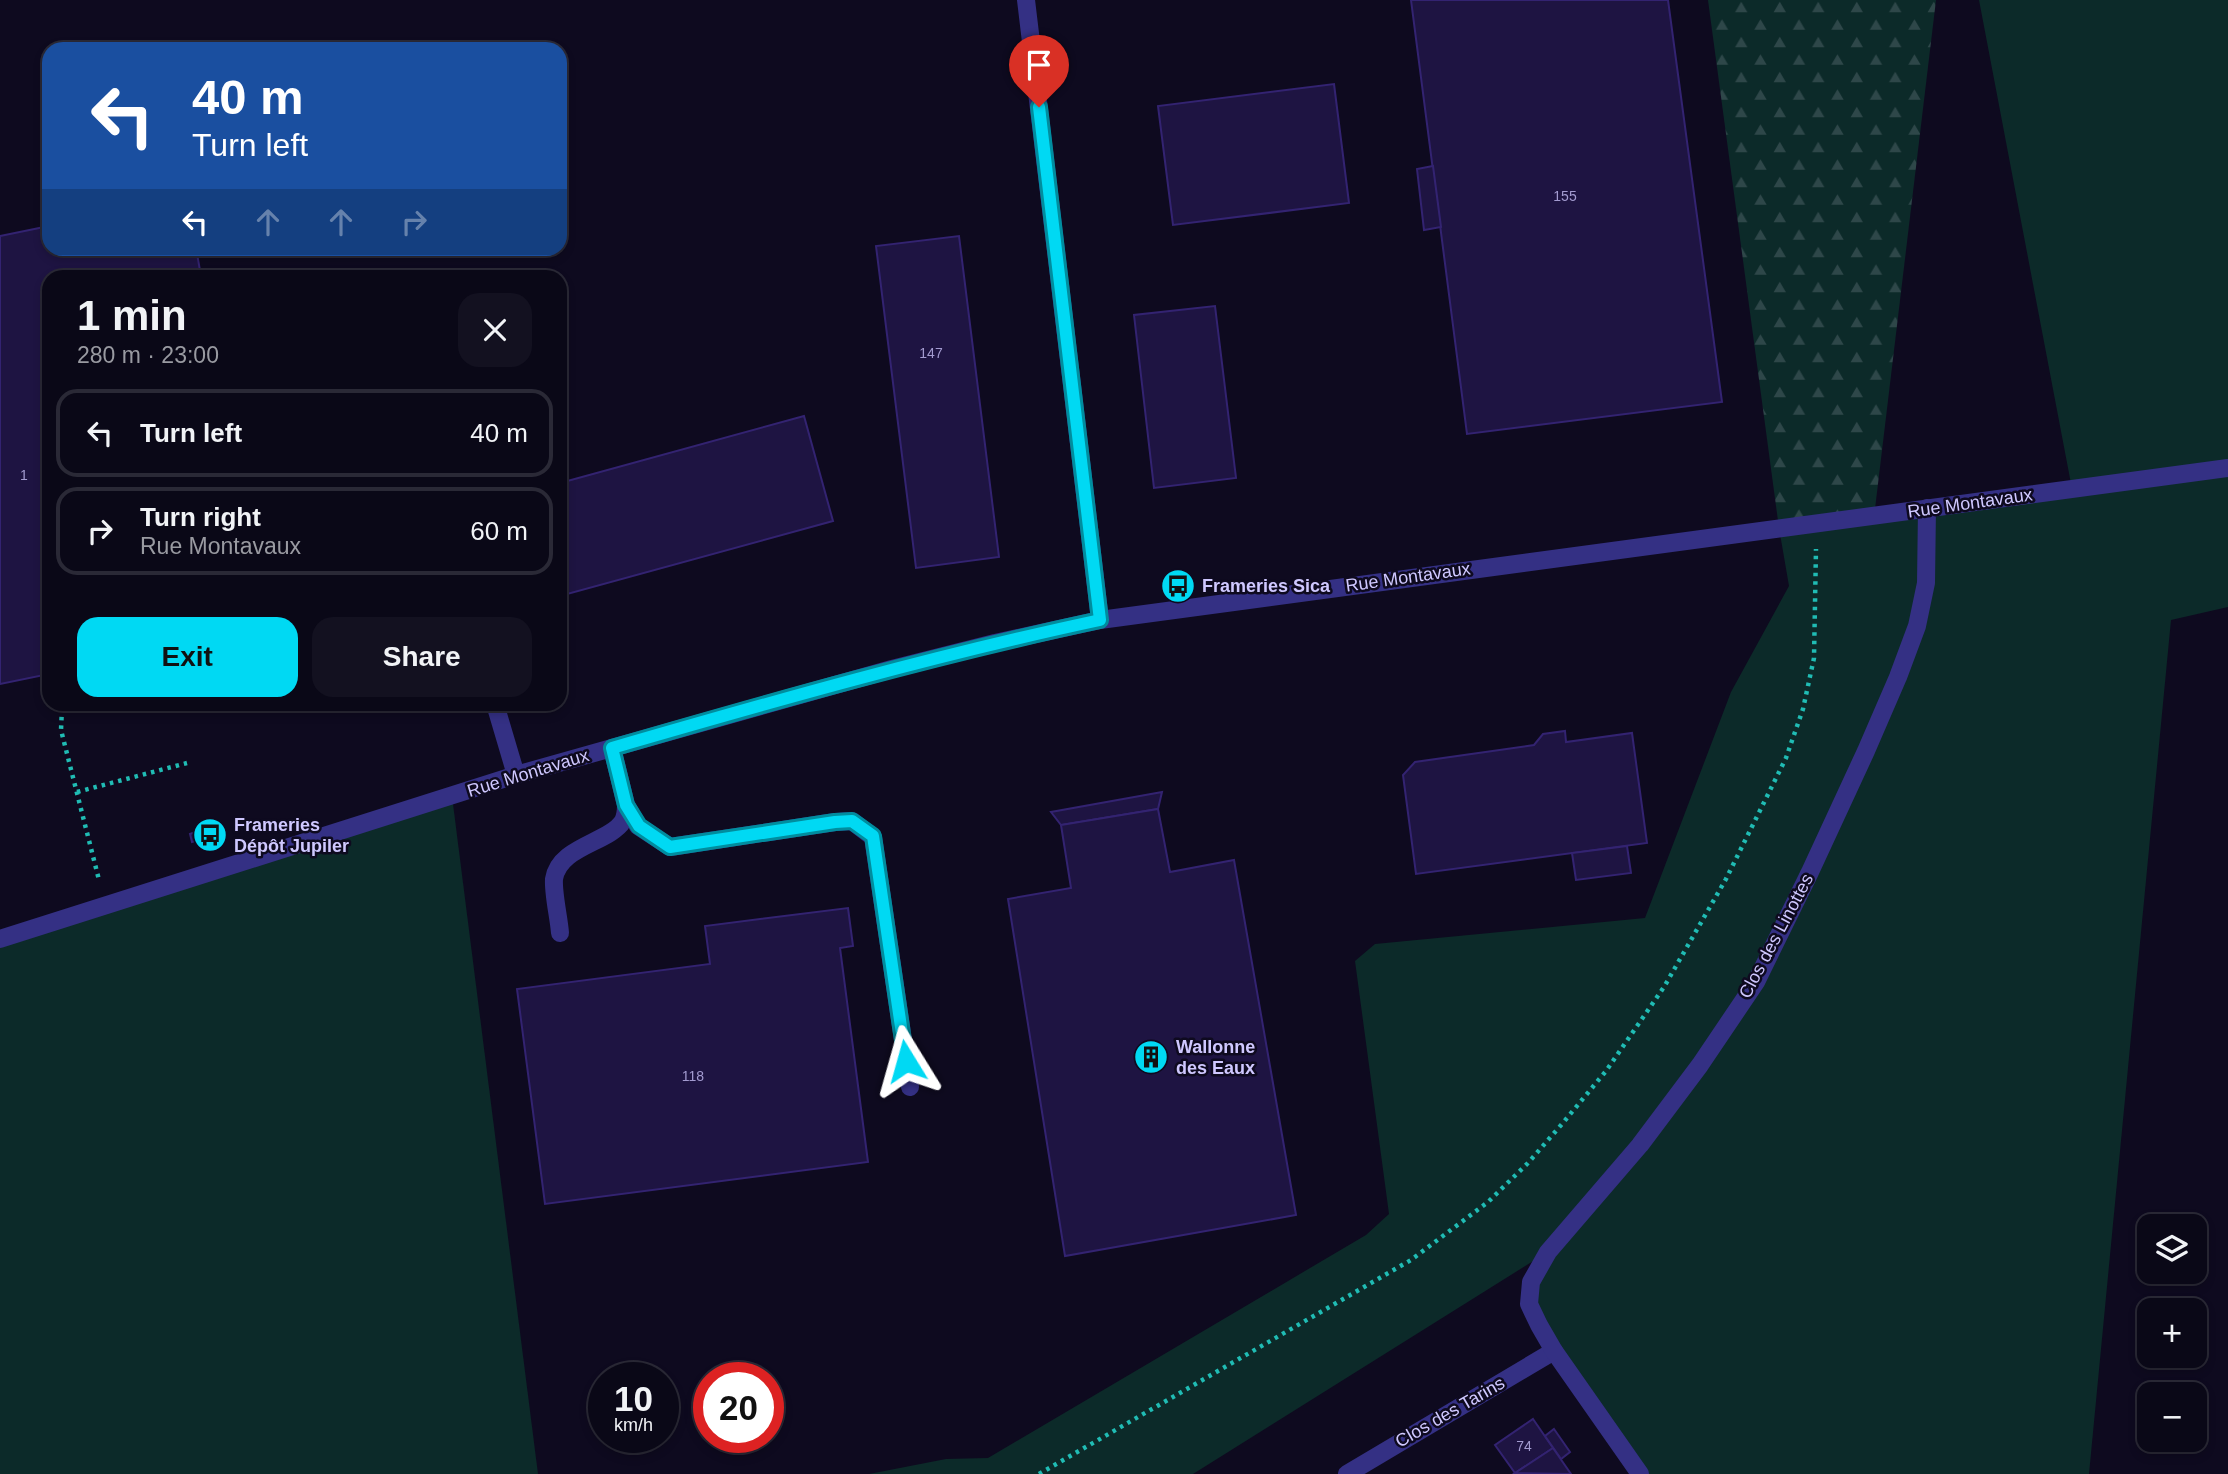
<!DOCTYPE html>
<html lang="en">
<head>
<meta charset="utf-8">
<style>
	:root { --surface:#0a0817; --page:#131120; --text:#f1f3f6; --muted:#999aa1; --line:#2a2936; --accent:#00d9f3 }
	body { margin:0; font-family:Arial,sans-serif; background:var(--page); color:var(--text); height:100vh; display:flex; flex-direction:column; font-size:26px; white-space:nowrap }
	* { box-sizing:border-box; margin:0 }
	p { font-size:23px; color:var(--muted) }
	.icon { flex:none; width:38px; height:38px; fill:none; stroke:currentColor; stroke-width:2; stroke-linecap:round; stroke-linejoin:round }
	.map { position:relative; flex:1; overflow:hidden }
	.details { position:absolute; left:42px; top:270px; width:525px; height:441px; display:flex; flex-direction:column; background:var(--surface); border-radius:21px; box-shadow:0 4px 10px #0003,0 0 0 2px var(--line) }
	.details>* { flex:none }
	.hud { position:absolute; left:42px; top:42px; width:525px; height:214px; border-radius:21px; box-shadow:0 4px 10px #0003,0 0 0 2px var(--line); background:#1a4fa0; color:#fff; overflow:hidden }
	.tools { position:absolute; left:2137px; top:1214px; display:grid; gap:14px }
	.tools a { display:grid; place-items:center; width:70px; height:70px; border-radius:14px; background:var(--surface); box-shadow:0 4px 10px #0003,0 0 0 2px var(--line); font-size:35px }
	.speed { position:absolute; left:588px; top:1362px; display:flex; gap:14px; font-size:35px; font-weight:700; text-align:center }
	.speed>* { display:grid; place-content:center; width:91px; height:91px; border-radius:50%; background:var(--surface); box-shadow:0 4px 10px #0003,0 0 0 2px var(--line); line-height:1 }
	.speed small { font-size:18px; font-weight:400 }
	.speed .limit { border:10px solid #d22; background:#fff; color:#111 }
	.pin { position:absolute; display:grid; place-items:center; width:60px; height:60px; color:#fff; margin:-72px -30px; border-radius:50% 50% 50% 0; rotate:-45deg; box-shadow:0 0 7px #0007 }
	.pin .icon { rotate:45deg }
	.me { position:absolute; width:77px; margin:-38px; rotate:352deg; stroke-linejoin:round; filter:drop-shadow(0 0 5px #0008) }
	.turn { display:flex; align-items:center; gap:24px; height:147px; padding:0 35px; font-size:32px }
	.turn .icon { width:91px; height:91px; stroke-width:2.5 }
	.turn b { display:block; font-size:49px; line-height:60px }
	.lanes { display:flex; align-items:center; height:66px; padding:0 35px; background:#0003; justify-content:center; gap:35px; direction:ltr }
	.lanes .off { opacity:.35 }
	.round { display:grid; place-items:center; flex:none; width:74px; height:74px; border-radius:21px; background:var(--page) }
	.overview { display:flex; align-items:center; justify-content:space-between; height:119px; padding:0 35px }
	h1 { font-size:42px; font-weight:700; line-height:52px }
	.button { display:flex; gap:14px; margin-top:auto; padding:14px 35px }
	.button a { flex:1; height:80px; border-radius:21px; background:var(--accent); color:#111; font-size:28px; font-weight:700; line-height:80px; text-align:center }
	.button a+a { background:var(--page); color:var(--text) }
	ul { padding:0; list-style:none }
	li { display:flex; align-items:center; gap:21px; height:88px; margin:0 14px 10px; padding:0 21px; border:4px solid var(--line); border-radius:21px }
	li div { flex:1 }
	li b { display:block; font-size:26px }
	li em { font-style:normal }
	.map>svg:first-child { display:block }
	.grass { fill:#0c2a29 }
	.forest { fill:url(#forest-firs) }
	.building { fill:#1e1442; stroke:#332371; stroke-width:2 }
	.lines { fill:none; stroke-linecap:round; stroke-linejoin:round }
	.path { stroke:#20bcb4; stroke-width:4.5; stroke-dasharray:3.5 5; stroke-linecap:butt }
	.service { stroke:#343084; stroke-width:18 }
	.minor { stroke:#343084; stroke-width:18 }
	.route-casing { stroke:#008d9e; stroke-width:18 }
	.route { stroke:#00d9f3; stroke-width:12 }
	.labels { text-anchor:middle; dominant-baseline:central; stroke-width:5; stroke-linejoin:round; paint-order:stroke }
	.number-label { font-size:14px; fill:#a39bd0 }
	.street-label { font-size:18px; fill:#cfc8ff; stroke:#0e0a1f }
	.poi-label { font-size:18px; font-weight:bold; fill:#cfc8ff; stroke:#0e0a1f; text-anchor:start }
</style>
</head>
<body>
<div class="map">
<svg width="2228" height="1474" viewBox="0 0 2228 1474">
	<defs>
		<pattern id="forest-firs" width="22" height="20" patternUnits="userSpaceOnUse" patternTransform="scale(1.75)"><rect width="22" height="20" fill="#0c2a29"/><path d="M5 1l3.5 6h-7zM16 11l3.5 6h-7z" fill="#2e4749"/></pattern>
	</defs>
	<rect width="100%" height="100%" fill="#0e0a1f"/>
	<g class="grass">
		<polygon points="1979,0 2228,0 2228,607 2171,620 2089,1474 1640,1474 1529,1304 1546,1253 1193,1474 869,1474 946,1459 988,1458 1366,1235 1389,1214 1355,961 1375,944 1645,918 1731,692 1789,586 1779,528 2072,489"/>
		<polygon points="452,796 538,1474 0,1474 0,940"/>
	</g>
	<polygon class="forest" points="1708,0 1936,0 1874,517 1779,528"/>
	<g class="building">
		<polygon points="1411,0 1668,0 1722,402 1467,434"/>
		<polygon points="1334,84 1349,203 1173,225 1158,106"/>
		<polygon points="1433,166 1441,227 1424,230 1417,169"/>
		<polygon points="49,226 49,248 196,248 201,276 49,276 49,674 0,684 0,236"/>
		<polygon points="959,236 999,557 916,568 876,246"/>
		<polygon points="1215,306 1236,478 1154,488 1134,315"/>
		<polygon points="804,416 833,521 560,596 560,483"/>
		<polygon points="1565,731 1566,742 1632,733 1647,843 1416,874 1403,775 1415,762 1534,745 1543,734"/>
		<polygon points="1162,792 1158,809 1061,825 1051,812"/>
		<polygon points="1158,809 1170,872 1234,860 1296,1215 1065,1256 1008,899 1071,888 1061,825"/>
		<polygon points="213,826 215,835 192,842 190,834"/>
		<polygon points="1627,846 1631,873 1576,880 1572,853"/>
		<polygon points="848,908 853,946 840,948 868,1162 545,1204 517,989 710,964 705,926"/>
		<polygon points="1533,1419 1553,1448 1515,1473 1495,1445"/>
		<polygon points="1554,1429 1570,1452 1561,1459 1545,1436"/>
		<polygon points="1553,1448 1571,1474 1515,1473"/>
	</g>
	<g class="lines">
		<g class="path">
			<polyline points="69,704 62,708 61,730 99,880"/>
			<polyline points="77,792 187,763"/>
			<polyline points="1039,1474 1411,1260 1488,1202 1528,1163 1562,1124 1606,1071 1664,987 1726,879 1786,758 1803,709 1814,658 1816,549"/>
		</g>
		<g class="service">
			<polyline points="495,704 516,775"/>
			<polyline points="612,748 626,805 638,826 670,847 835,822 852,821 873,837 910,1087"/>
			<path d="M560 933C559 918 553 894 554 879 559 846 609 843 623 821 625 817 626 810 626 805"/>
		</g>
		<g class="minor">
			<polyline points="1026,0 1100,620"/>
			<polyline points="0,939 516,775 892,669 995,643 1100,620 2228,468"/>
			<polyline points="1347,1474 1554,1351"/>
			<polyline points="1640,1474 1554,1351 1539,1325 1529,1304 1531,1282 1548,1252 1640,1145 1700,1065 1756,982 1810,872 1866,751 1898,677 1917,626 1926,583 1927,508"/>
		</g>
	</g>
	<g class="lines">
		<g class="route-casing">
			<path id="route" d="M906 1061 873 836 852 821 835 822 670 847 639 826 626 805 612 748C774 701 936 655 1100 620L1039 107"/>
		</g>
		<use href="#route" class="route"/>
	</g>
	<defs>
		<g id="bus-disc" transform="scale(1.75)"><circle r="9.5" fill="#00d9f3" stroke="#0e0a1f"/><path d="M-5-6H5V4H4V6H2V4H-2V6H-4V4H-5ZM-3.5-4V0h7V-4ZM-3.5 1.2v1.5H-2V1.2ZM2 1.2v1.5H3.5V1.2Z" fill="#111"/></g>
		<g id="building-disc" transform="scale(1.75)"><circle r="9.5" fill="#00d9f3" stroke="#0e0a1f"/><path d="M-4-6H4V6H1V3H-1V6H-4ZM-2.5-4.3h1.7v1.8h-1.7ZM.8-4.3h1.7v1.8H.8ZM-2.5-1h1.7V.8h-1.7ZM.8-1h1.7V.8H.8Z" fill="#111"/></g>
	</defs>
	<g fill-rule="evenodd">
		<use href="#bus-disc" x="1178" y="586"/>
		<use href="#bus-disc" x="210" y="835"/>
		<use href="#building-disc" x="1151" y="1057"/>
	</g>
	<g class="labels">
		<g class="number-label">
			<text x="1565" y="196">155</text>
			<text x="931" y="353">147</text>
			<text x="24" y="475">1</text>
			<text x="693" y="1076">118</text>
			<text x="1524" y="1446">74</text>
		</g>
		<g class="street-label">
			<text transform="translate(1970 503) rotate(-8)">Rue Montavaux</text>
			<text transform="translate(1408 577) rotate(-8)">Rue Montavaux</text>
			<text transform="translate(528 773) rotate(-17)">Rue Montavaux</text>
			<text transform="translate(1776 936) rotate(-62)">Clos des Linottes</text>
			<text transform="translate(1450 1412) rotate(-30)">Clos des Tarins</text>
		</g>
		<g class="poi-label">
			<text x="1202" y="586">Frameries Sica</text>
			<text x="234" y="825">Frameries<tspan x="234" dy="21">Dépôt Jupiler</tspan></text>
			<text x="1176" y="1047">Wallonne<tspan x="1176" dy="21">des Eaux</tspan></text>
		</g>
	</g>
</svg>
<div class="tools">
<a><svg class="icon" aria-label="layers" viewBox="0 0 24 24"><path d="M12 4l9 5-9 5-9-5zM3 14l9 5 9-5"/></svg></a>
<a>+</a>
<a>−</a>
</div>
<div class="speed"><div>10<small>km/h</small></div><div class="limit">20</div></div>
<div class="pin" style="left:1039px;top:107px;background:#d93025"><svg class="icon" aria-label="arrive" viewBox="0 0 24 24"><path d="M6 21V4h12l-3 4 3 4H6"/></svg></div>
<svg class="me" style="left:906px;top:1061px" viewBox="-20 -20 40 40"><path d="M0-17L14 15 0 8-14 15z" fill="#00d9f3" stroke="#fff" stroke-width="4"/></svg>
<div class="hud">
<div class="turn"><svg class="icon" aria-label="left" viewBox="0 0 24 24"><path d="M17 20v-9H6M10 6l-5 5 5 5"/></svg><div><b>40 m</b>Turn left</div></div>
<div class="lanes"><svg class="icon" aria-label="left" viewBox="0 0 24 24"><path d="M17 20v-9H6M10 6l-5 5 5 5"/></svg><svg class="icon off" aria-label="ahead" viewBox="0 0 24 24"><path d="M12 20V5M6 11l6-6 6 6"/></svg><svg class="icon off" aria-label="ahead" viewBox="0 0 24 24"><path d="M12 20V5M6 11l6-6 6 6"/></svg><svg class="icon off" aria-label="right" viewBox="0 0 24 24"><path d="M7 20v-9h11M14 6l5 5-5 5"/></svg></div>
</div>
<section class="details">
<div class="overview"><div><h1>1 min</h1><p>280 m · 23:00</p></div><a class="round"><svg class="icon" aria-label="close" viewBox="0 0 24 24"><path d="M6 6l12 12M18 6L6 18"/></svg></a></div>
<ul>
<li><svg class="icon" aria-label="left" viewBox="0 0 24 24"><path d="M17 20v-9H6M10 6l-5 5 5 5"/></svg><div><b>Turn left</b></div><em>40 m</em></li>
<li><svg class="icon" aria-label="right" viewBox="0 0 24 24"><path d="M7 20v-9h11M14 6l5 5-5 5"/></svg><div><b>Turn right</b><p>Rue Montavaux</p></div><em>60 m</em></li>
</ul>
<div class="button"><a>Exit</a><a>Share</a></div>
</section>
</div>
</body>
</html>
